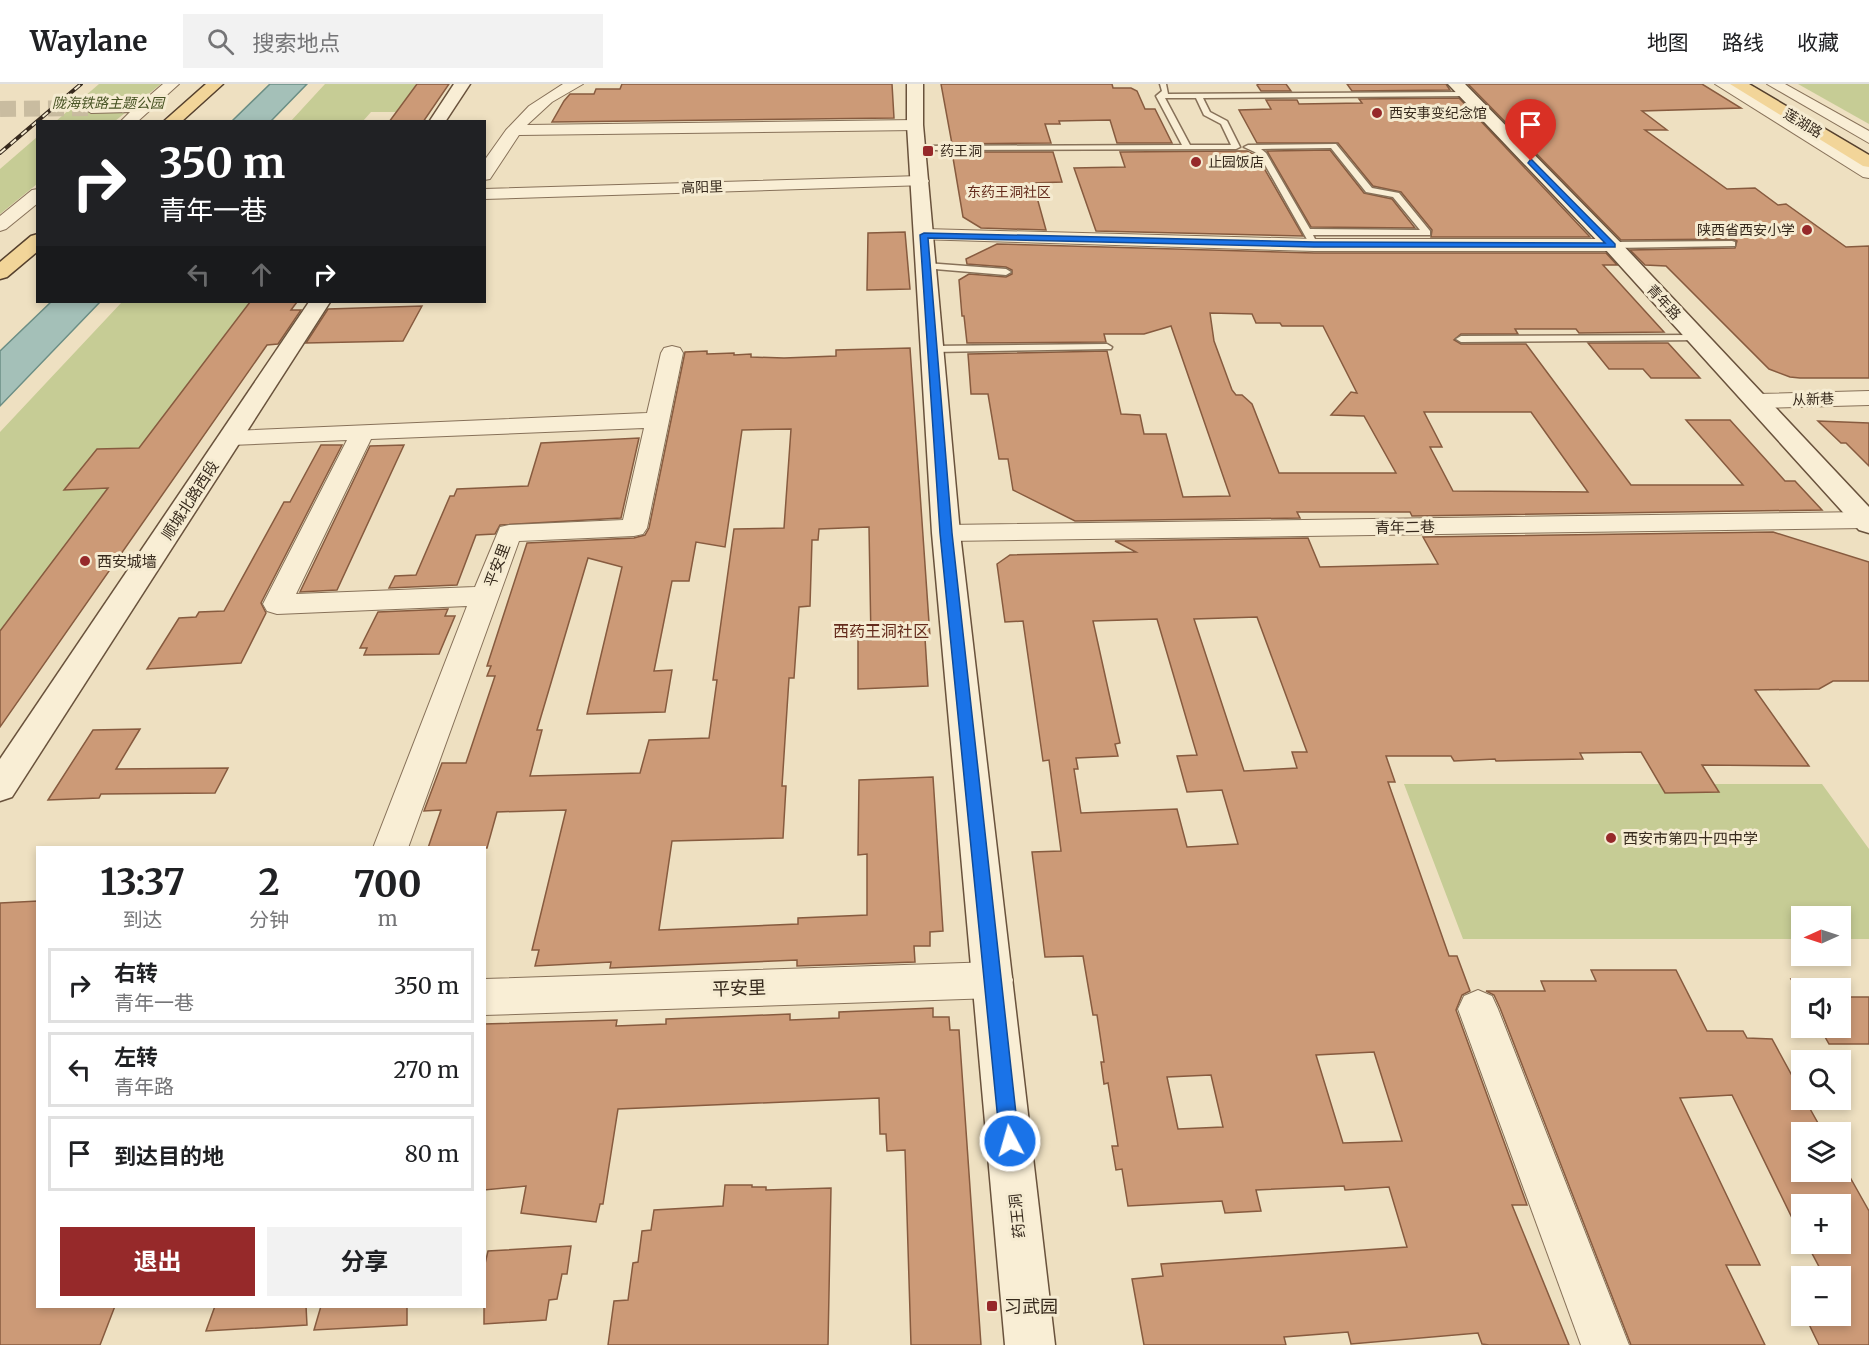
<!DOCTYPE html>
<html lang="zh">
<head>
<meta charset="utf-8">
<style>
	:root { --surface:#fff; --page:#f2f2f2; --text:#202124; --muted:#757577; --line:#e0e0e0; --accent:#96292a }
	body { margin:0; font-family:Merriweather,"Noto Sans SC",serif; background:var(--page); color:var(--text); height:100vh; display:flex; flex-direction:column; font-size:22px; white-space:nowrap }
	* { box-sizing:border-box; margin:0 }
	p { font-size:20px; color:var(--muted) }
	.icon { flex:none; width:33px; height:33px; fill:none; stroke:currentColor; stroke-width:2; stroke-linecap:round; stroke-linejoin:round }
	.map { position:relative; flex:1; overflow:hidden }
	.drawer { position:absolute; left:36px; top:762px; width:450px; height:462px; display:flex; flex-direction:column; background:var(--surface); border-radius:0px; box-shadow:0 3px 9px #0003 }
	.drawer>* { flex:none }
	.top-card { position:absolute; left:36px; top:36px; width:450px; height:183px; border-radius:0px; box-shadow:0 3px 9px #0003; background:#202124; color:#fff; overflow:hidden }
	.needle { width:39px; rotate:267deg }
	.tools { position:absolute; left:1791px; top:822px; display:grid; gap:12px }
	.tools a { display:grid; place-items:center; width:60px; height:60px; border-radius:0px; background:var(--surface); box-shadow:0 3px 9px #0003; font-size:30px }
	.pin { position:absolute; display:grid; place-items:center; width:51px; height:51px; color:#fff; margin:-62px -26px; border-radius:50% 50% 50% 0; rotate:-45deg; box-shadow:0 0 6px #0007 }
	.pin .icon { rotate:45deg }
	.me { position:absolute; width:66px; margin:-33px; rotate:354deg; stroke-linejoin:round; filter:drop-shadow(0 0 4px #0008) }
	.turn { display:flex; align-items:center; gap:21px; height:126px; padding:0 24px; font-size:27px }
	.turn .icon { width:78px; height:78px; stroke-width:2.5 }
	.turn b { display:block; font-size:42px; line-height:51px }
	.lanes { display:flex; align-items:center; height:57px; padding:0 24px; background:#0003; justify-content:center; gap:30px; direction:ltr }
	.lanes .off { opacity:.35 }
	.eta { display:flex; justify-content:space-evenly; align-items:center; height:102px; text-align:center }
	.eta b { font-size:36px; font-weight:700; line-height:42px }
	.action { display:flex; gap:12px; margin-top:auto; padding:12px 24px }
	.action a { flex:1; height:69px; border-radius:0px; background:var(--accent); color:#fff; font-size:24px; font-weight:700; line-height:69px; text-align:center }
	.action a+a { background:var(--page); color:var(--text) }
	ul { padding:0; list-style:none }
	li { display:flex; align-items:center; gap:18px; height:75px; margin:0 12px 9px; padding:0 12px; border:3px solid var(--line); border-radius:0px }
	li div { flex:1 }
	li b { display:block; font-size:22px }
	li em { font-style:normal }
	header { display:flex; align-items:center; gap:36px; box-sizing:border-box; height:84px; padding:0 30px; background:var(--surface); border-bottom:2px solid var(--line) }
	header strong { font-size:28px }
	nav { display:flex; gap:33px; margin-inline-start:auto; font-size:21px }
	.search { width:420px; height:54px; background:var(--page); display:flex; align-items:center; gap:15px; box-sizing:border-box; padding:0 21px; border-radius:0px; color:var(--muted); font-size:22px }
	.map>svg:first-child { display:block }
	.green { fill:#c6cc95 }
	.water { fill:#a4c0b8; stroke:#6b8e85; stroke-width:1.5 }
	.building { fill:#cc9a77; stroke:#875b3f; stroke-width:1.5; fill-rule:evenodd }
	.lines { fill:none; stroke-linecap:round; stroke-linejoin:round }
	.street-tunnel { stroke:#c9bca0; stroke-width:16; stroke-dasharray:16 8; stroke-linecap:butt }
	.lane-casing { stroke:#877159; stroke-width:3 }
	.street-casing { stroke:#877159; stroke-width:2 }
	.secondary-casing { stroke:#69523c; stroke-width:3 }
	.primary-casing { stroke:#55402d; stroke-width:3 }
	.lane { fill:#f9eed5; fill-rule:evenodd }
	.street { fill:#f9eed5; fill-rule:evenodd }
	.secondary { fill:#f9eed5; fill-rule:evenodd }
	.primary { fill:#f2d599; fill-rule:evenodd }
	.rail-casing { stroke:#372a1d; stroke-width:4 }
	.rail { stroke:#f5ebd1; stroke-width:2; stroke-dasharray:7; stroke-linecap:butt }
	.route { fill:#1a73e8; stroke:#114b97; stroke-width:1.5 }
	.poi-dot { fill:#96292a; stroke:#f5ebd1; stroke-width:2 }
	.labels { text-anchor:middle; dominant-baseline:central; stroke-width:6; stroke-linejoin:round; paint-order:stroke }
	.far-park-label { font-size:14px; font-style:italic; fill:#485424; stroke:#f5ebd1 }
	.far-poi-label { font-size:14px; fill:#372a1d; stroke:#f5ebd1; text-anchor:start }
	.far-street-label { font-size:14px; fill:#372a1d; stroke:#f5ebd1 }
	.far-neighbourhood-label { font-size:14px; fill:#642b1c; stroke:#f5ebd1 }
	.street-label { font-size:15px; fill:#372a1d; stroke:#f5ebd1 }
	.poi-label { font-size:15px; fill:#372a1d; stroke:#f5ebd1; text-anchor:start }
	.neighbourhood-label { font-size:16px; fill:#642b1c; stroke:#f5ebd1 }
	.near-street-label { font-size:18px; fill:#372a1d; stroke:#f5ebd1 }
	.near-poi-label { font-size:18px; fill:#372a1d; stroke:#f5ebd1; text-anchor:start }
</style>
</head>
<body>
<header>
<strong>Waylane</strong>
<div class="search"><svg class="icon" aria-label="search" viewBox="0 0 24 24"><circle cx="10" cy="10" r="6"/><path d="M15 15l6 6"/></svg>搜索地点</div>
<nav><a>地图</a><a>路线</a><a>收藏</a></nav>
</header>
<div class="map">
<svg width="1869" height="1261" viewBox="0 0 1869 1261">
	<rect width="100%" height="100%" fill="#eee0c1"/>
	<g class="green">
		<polygon points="99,0 161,0 115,37 55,38"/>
		<polygon points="325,0 417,0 396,28 371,28 363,37 290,38"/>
		<polygon points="1798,0 1869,0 1869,40"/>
		<polygon points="37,53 37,100 0,130 0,85"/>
		<polygon points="122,218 250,218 139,364 97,365 65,405 108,404 0,547 0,348"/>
		<polygon points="1404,700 1822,700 1869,765 1869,855 1841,855 1840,832 1802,832 1801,855 1463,855"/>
	</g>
	<g class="water">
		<polygon points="270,0 307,0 271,37 232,37"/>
		<polygon points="51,218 100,218 0,322 0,267"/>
	</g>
	<g class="building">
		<polygon points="417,0 449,0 423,38 389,38"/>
		<polygon points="622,0 892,0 894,34 552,38 564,17 570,10 594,10 596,5 620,5"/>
		<polygon points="941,0 1112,0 1113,4 1131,4 1137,7 1145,25 1155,25 1172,59 1117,59 1110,36 1059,37 1060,40 1045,40 1051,59 952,60"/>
		<polygon points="1259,0 1286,0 1291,7 1261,7 1257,1"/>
		<polygon points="1347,0 1446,0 1450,6 1352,7"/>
		<polygon points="1468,0 1702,0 1741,24 1642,27 1667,46 1645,46 1727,105 1755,104 1778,121 1786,120 1846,163 1869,162 1869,294 1800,294 1790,293 1769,285 1666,182 1645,181 1630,166 1735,164 1737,157 1732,155 1621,156"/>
		<polygon points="1459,14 1590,153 1431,153 1432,146 1401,108 1373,102 1338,59 1257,59 1239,26 1271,25 1266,16 1297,16 1299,20 1362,19 1359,15"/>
		<polygon points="1330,66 1364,109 1392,115 1415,144 1311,143 1267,67"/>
		<polygon points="1237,67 1247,67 1257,72 1303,152 1096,147 1074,84 1125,83 1120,68"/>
		<polygon points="952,68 1053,68 1062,98 1033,99 1046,146 981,144 963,133"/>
		<polygon points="905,148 910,205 867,206 868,149"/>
		<path d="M997 160 1314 169H1606L1617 181H1603L1664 248 1579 249 1576 245H1515L1518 250H1461L1454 256 1461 260H1526L1631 401H1743L1686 336H1730L1785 397H1795L1822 426 1412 432 1410 428H1297L1300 434 1075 437 1013 406 1008 375H999L988 310H971L968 270 1107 267 1121 330 1140 331 1144 350H1166L1183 413 1230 412 1171 242 1144 250H1104L1106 258 967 259 964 232H962L959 196 969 190 1006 193 1012 190V186L1006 183 967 180 966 175ZM1210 229 1252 230 1256 239H1280L1282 242H1323L1357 309 1351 308 1331 331 1364 332 1396 389H1279L1252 320 1242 311H1236L1232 306 1214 257ZM1424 328H1531L1588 408 1453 407 1430 363H1442Z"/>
		<polygon points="250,218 297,218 291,226 301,226 278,260 267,261 0,643 0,547 108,404 64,406 97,365 139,364"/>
		<polygon points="422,222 403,257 306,259 328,225"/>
		<polygon points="1588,259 1668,259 1700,294 1651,294 1643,285 1609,285"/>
		<path d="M910 264 930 553 925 554 928 602 858 605V556H871L869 443 819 445 818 456H812L810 522 799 523 794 594H789L782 702H786L783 754 672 757 659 846 798 840V834L867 831V770L858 771 859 696 933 693 943 847 930 848V862H914L915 878 797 882V876L610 884 611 878 535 882 539 866H532L566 726 497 728 487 764H428L441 726 424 727 442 679H466L495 592H487L491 582H487L527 459 634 454 645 451 649 444 685 268 707 267V270L734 269V271L751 270V273L784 274 836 272V266ZM791 345 784 444 734 445 713 596H717L709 654 649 656 640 689 530 692 542 646H537L588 474 622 483 587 630 665 628 672 586 654 587 672 497H689L696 458 725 463 742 346Z"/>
		<polygon points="1818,337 1869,339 1869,382 1846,359 1841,359"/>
		<polygon points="639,354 621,434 500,441 495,450 476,451 457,501 389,504 395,492 416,491 450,412 454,412 457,405 528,402 541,359"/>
		<polygon points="321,361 342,361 261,519 266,529 241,579 147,585 179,534 196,533 199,528 224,527 284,418 290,418"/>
		<polygon points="404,361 337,506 300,508 370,362"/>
		<path d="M1773 448 1869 478V597H1833L1819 605 1755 606 1809 682 1702 681 1719 708 1665 709 1641 668 1580 669 1583 675 1496 677 1495 675 1454 677 1451 672H1386L1395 698H1388L1449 872H1457L1470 907 1462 911 1456 926 1527 1121H1512L1569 1261H1489L1482 1260 1478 1249 1351 1260 1348 1248 1284 1253 1286 1261H1144L1132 1195 1163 1192 1161 1180 1407 1163 1389 1103 1345 1106 1344 1102 1256 1106 1261 1127 1225 1129 1222 1117 1128 1122 1122 1085 1116 1086 1112 1062H1118L1108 999 1104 1000 1101 978H1104L1097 931H1093L1083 872 1045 873 1032 768 1061 767 1049 676 1043 677 1023 537 1005 538 997 480 1010 471 1136 468 1115 457 1308 454 1320 483 1438 480 1423 453ZM1257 533 1307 668H1292L1297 684 1244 687 1194 535ZM1157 535 1197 671 1177 672 1187 708 1222 706 1238 760 1187 763 1177 725 1081 729 1074 685H1078L1076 674 1118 672 1115 660 1120 659 1093 537ZM1374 968 1402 1057 1343 1059 1316 971ZM1211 991 1223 1043 1178 1045 1167 993Z"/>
		<polygon points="448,525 445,532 455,532 439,570 364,571 367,564 360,564 378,528"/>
		<polygon points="140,645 116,685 228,684 215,709 101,710 99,714 48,716 93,646"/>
		<polygon points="38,817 38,1222 115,1222 100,1261 0,1261 0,819"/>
		<polygon points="1591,886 1676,886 1707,947 1743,947 1747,954 1772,955 1802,1010 1802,1016 1805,1016 1823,1048 1802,1048 1802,1088 1840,1088 1842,1079 1869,1127 1869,1261 1819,1261 1805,1232 1840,1232 1840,1192 1824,1192 1807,1160 1840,1160 1840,1120 1802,1120 1802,1148 1796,1142 1732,1011 1680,1014 1760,1181 1726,1181 1765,1261 1631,1261 1500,924 1494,911 1486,907 1545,907 1541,897 1596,897"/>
		<polygon points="1791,895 1823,895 1829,904 1802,904 1802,913"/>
		<polygon points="1840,913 1869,913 1869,960 1829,960 1820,944 1840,944"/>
		<polygon points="933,924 933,933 949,933 950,946 959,946 981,1261 911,1261 905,1066 887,1067 886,1050 880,1050 879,1014 618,1025 603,1120 600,1120 596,1138 521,1129 526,1102 484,1106 484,940 617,936 616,942 666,940 666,935 790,930 790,936 839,934 839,928"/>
		<polygon points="725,1101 752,1101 752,1103 766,1103 766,1106 831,1104 828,1261 608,1261 614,1217 628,1216 633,1179 638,1178 642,1147 651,1146 654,1126 723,1122"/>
		<polygon points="571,1162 567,1190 562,1190 557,1215 549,1216 546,1236 484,1240 484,1184 488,1167"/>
		<polygon points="215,1222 306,1222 307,1241 206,1247"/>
		<polygon points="321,1222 407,1222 407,1241 314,1246"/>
	</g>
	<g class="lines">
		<polyline class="street-tunnel" points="0,25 91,24"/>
		<g class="lane-casing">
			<g id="lane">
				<path d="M1160 0H1166L1168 10 1466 8 1470 10 1466 12 1203 14 1210 28 1227 37 1240 63 1236 65 917 66 913 64 917 62 1182 61 1156 12 1162 7ZM1165 14H1196L1204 31 1221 40 1231 61H1190Z"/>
				<path d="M1336 60 1372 104 1399 109 1430 147V151H1313L1316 157 1309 159 1259 70 1244 63 1248 61ZM1331 64 1366 108 1393 113 1420 146 1310 145 1266 69 1261 65Z"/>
				<polygon points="1732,157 1735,158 1735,162 1612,164 1608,161 1612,158"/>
				<polygon points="926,179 1006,185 1011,188 1006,191 923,184 923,180"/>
				<polygon points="1698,251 1703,254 1702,256 1461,258 1456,255 1461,252"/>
				<polygon points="1107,260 1112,263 1111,265 933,268 928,265 933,262"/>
			</g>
		</g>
		<g class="street-casing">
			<g id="street">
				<polygon points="163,0 179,0 137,38 120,38 130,28 91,29 83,24 91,19 141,19"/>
				<polygon points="563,0 583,0 552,18 527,41 915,36 923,41 915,46 519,51 490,95 484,96 484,77 506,46 529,22"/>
				<polygon points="1715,0 1732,0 1869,82 1869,94 1863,93"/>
				<polygon points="1767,0 1785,0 1869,47 1869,59"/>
				<polygon points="920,92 926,93 929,97 926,101 484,115 484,105"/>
				<polygon points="38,105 38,119 6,145 0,147 0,132 32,106"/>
				<polygon points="924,145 1314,155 1612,155 1619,157 1621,161 1619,165 1612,167 1314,167 917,155 915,151 917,147"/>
				<path d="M672 262 680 264 683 269 647 444 643 450 634 452 519 457 408 764H373L467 522 277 530 267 527 263 520 347 356 231 361 222 359 219 354 222 349 231 347 647 329 661 269 664 264ZM644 344 623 436 509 441 500 443 475 503 296 510 371 355Z"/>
				<polygon points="1869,307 1869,321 1757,324 1749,322 1745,317 1749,312 1757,310"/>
				<polygon points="1865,428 1869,429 1869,443 1865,444 946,457 937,455 933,449 937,443 946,441"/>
				<polygon points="994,878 1008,883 1013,896 1008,909 994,914 484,931 484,895"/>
				<polygon points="1478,906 1492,912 1498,925 1629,1261 1581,1261 1458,925 1464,912"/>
			</g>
		</g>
		<g class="secondary-casing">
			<g id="secondary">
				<polygon points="454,0 470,0 445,38 429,38"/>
				<polygon points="907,0 923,0 923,41 960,449 1055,1261 1005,1261 932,449 907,41"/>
				<polygon points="1448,0 1465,0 1619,157 1869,423 1869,449 1859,446 1605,165"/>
				<polygon points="309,218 330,218 12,713 0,717 0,675"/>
			</g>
		</g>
		<g class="primary-casing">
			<g id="primary">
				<polygon points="206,0 223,0 181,38 163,38"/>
				<polygon points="1730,0 1749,0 1869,71 1869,83 1863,82"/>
				<polygon points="38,150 38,167 7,193 0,195 0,178 31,152"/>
			</g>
		</g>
		<use href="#lane" class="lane"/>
		<use href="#street" class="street"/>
		<use href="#secondary" class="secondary"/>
		<use href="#primary" class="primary"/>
		<g class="rail-casing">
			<polyline id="rail" points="0,69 81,0"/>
		</g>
		<use href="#rail" class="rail"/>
	</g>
	<polygon class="route" points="1531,75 1615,160 1615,163 1314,163 928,154 952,449 1019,1057 1016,1064 1010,1067 1003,1064 1000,1057 940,449 920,151 924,149 1314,158 1605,159 1528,79"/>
	<g class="poi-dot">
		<circle cx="1377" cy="29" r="6"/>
		<rect x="922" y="61" width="12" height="12" rx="3"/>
		<circle cx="1196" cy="78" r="6"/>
		<circle cx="1807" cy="146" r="6"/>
		<circle cx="85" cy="477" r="6"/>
		<circle cx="1611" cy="754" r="6"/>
		<rect x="986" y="1216" width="12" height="12" rx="3"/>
	</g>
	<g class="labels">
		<g class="far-park-label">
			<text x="108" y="19">陇海铁路主题公园</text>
		</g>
		<g class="far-poi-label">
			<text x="1389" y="29">西安事变纪念馆</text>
			<text x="940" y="67">药王洞</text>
			<text x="1208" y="78">止园饭店</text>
			<text x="1795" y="146" text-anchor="end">陕西省西安小学</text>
		</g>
		<g class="far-street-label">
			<text transform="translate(1803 39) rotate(31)">莲湖路</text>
			<text transform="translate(702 103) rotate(-2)">高阳里</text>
			<text transform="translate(1664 218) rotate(47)">青年路</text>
			<text transform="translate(1813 315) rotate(-2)">从新巷</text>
		</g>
		<g class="far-neighbourhood-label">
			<text x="1009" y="108">东药王洞社区</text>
		</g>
		<g class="street-label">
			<text transform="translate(190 416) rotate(-57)">顺城北路西段</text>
			<text transform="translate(1405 443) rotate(-1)">青年二巷</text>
			<text transform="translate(497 481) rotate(-69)">平安里</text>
			<text transform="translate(1017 1132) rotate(-96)">药王洞</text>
		</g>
		<g class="poi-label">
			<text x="97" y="477">西安城墙</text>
			<text x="1623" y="754">西安市第四十四中学</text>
		</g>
		<g class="neighbourhood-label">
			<text x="881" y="547">西药王洞社区</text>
		</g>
		<g class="near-street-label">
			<text transform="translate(739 904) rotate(-2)">平安里</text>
		</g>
		<g class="near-poi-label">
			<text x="1004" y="1222">习武园</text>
		</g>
	</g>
</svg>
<div class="tools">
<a><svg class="needle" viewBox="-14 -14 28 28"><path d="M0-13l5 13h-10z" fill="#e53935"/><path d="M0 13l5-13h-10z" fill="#757577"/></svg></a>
<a><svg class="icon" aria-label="sound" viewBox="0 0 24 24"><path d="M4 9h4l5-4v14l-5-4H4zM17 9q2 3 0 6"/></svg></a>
<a><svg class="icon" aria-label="search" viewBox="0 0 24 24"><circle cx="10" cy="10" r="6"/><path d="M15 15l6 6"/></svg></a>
<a><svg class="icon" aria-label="layers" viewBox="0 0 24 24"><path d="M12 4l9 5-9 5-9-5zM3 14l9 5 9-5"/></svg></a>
<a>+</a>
<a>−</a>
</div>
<div class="pin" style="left:1531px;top:77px;background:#d93025"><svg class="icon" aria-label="arrive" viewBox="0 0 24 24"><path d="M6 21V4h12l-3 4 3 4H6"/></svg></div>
<svg class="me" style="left:1010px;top:1057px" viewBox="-20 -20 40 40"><circle r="17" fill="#1a73e8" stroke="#fff" stroke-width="3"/><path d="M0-11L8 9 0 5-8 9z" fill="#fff"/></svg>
<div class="top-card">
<div class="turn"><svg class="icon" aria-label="right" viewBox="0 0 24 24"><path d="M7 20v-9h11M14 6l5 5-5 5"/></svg><div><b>350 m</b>青年一巷</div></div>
<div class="lanes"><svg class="icon off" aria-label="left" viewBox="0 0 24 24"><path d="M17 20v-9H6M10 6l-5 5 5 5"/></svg><svg class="icon off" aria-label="ahead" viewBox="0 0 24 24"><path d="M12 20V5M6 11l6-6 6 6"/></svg><svg class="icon" aria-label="right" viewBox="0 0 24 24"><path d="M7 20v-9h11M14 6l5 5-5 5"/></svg></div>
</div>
<section class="drawer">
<div class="eta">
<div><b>13:37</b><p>到达</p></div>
<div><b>2</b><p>分钟</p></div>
<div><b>700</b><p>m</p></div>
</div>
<ul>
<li><svg class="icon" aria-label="right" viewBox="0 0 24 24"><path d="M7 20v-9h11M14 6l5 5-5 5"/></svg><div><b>右转</b><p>青年一巷</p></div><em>350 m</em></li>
<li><svg class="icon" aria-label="left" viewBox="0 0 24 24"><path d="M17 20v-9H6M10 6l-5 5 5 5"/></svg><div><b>左转</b><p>青年路</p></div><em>270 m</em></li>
<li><svg class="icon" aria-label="arrive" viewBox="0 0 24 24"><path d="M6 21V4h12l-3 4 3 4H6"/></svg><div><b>到达目的地</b></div><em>80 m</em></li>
</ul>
<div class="action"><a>退出</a><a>分享</a></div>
</section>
</div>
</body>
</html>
